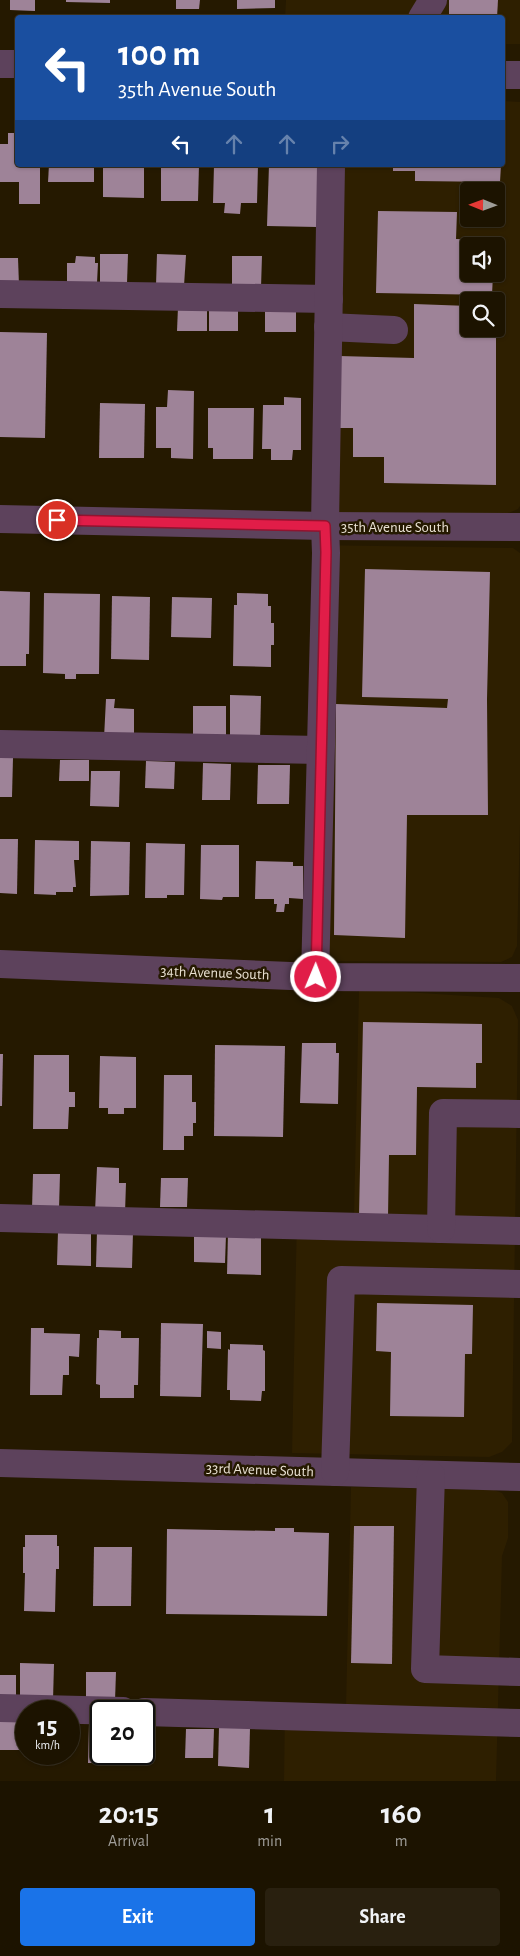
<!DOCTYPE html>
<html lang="en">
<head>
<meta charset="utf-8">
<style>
	:root { --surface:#1c1300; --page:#29200f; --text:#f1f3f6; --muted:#a09e99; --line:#3a3222; --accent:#1a73e8 }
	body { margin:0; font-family:"Alegreya Sans",sans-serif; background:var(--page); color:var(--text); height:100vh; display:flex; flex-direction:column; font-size:19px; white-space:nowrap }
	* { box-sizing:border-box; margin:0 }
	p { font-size:16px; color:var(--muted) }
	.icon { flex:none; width:28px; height:28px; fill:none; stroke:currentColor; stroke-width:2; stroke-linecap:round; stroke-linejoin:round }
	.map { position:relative; height:1781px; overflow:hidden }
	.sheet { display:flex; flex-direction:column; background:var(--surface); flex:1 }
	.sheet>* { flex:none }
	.top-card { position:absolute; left:15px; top:15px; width:490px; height:152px; border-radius:5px; box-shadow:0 1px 4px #0004,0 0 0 1px var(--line); background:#1a4fa0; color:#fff; overflow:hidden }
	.needle { width:32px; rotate:271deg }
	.controls { position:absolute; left:460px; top:182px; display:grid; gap:10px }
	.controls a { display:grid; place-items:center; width:45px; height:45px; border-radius:5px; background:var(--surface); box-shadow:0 1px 4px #0004,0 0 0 1px var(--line); font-size:25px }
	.speed { position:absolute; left:15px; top:1700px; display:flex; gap:10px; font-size:25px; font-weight:700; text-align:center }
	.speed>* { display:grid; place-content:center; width:65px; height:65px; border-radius:50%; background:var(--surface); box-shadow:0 1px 4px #0004,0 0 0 1px var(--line); line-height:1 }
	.speed small { font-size:12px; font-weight:400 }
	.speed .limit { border:2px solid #111; border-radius:8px; background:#fff; color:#111 }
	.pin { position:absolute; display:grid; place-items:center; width:42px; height:42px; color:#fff; margin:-21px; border:2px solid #fff; border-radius:50%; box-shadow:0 1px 5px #0007 }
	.me { position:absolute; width:55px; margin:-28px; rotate:1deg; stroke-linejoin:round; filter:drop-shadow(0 0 4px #0008) }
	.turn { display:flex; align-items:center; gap:18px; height:105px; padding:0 20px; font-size:22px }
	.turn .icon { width:65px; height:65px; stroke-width:2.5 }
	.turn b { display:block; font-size:35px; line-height:42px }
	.lanes { display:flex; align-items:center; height:48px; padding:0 20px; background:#0003; justify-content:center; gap:25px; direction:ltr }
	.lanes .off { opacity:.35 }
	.eta { display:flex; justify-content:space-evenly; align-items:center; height:85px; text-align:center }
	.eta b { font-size:30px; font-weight:700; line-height:35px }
	.action { display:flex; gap:10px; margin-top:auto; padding:10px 20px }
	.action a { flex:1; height:58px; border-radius:5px; background:var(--accent); color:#fff; font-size:20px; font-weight:700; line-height:58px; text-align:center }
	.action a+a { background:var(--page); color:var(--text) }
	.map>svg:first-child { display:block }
	.built { fill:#2e1f00; fill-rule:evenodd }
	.building { fill:#9e8398 }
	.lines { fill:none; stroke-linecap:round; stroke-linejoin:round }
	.minor { stroke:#5d425c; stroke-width:28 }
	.route-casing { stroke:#92132f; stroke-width:12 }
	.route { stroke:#e11d48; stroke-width:9 }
	.labels { text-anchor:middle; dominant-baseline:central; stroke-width:5; stroke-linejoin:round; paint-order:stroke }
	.street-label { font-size:15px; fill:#e9e1d2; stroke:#251900 }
</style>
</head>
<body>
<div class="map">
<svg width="520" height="1781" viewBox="0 0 520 1781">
	<rect width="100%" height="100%" fill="#251900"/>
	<g class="built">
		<polygon points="286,0 520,0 520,44 503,44 502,18 285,18"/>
		<path d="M503 101 520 102V506L518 509 506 514 312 515 321 165H502ZM469 191H496V219H469ZM469 246H496V274H469ZM469 301H496V329H469Z"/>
		<polygon points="313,545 513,548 520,553 520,824 517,946 512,957 501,962 308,961"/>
		<polygon points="359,989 499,998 512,1006 518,1020 512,1442 502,1452 489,1457 292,1453 297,1215 354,1216"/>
		<polygon points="351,1487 494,1490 502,1493 508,1502 508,1538 502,1556 496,1781 284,1781 285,1706 346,1707"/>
	</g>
	<g class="building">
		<polygon points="10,0 35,0 35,11 10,10"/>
		<polygon points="66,0 110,0 110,3 66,2"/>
		<polygon points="176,0 200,0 199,9 176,9"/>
		<polygon points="237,0 275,0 275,8 237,9"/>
		<polygon points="449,0 498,0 497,18 449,18"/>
		<polygon points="8,133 18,133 18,165 40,165 40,204 19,204 19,182 0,182 0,144 8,144"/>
		<polygon points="49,165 94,165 94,182 48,182"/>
		<polygon points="103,165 144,165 144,198 103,197"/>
		<polygon points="161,165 199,165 198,201 161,201"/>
		<polygon points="214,165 258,165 257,203 241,203 240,214 224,213 225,203 213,203"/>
		<polygon points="269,165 318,165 317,227 267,226"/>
		<polygon points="393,165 501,165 500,182 415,181 415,171 393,171"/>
		<polygon points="378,211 457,212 456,239 493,240 493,246 469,246 469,274 493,274 492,295 376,293"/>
		<polygon points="100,254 128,254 127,283 100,283"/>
		<polygon points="157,254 186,255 184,286 156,285"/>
		<polygon points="76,256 95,257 95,263 98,263 97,283 67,283 67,263 75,263"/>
		<polygon points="232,256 262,256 261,287 232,286"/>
		<polygon points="0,258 18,258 19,285 0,285"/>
		<polygon points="414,304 469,306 469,329 496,329 496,485 384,483 384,457 353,457 353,428 338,428 339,356 414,358"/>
		<polygon points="178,307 207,308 207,331 177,331"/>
		<rect x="209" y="307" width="29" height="24"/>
		<rect x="265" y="309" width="31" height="23"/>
		<polygon points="0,332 47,333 45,438 0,437"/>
		<polygon points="168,390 194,391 193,459 171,458 171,448 156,448 156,407 167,407"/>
		<polygon points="284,397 301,398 301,450 293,450 292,460 271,460 271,449 262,449 263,405 284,405"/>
		<polygon points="100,403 145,404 144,458 99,458"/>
		<polygon points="208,408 254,408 253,459 213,459 213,448 208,448"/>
		<polygon points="365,569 490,572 487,699 488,815 407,815 405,938 334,935 336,704 447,708 448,699 362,697"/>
		<polygon points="0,591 30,592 29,654 26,654 26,666 0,666"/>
		<polygon points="44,593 100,594 99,674 76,674 76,679 65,679 65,674 43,673"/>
		<polygon points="237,593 268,594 268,606 271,606 271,623 274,623 274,645 271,645 271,667 233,666 234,605 237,605"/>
		<polygon points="112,596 150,597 149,660 111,659"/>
		<polygon points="172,597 212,598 211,638 171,637"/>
		<polygon points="230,695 261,696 260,741 230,741"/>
		<polygon points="106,699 115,699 114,708 134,709 134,739 104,738"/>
		<polygon points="193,706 226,706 226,741 193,740"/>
		<polygon points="0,758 13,758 12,797 0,797"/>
		<polygon points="60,760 89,760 89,781 59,781"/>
		<polygon points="146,761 175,762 174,789 145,788"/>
		<polygon points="203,763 231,764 230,800 202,800"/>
		<polygon points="258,765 290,765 289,804 257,804"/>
		<polygon points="91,771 120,771 119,807 90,806"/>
		<polygon points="0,839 18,839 17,894 0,893"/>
		<polygon points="35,840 79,841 79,860 74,860 76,887 73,887 73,892 56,892 56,895 34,894"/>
		<polygon points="91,841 130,842 129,895 90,896"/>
		<polygon points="146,843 185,844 184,895 167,895 167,898 145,898"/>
		<polygon points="201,845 239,845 239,897 223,897 222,900 200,899"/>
		<polygon points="256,861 293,862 293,866 303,866 303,899 289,898 289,904 285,904 284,912 276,912 277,904 274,904 274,899 255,899"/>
		<polygon points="363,1022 482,1024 482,1063 476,1063 476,1088 417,1087 416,1155 389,1155 388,1217 359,1216"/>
		<polygon points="302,1043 336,1043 336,1053 339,1053 338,1104 300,1103"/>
		<polygon points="215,1045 285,1046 283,1137 214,1136"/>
		<polygon points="0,1054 3,1054 2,1106 0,1106"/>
		<polygon points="34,1055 69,1055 69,1092 75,1092 75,1107 69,1107 68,1129 33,1129"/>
		<polygon points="100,1056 136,1057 136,1108 124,1108 124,1114 108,1114 108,1108 99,1108"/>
		<polygon points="164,1075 192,1075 192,1102 196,1102 196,1123 193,1123 193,1136 184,1136 184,1150 163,1150"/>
		<polygon points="97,1167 119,1168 119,1183 126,1183 125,1213 95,1212"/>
		<polygon points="33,1174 60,1174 59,1209 32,1209"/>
		<polygon points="161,1178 188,1178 187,1207 160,1207"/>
		<polygon points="58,1231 91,1232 91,1266 57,1265"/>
		<polygon points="97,1231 133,1232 132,1268 96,1267"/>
		<polygon points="228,1232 261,1232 261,1275 227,1274"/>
		<polygon points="194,1235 226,1235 225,1263 194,1262"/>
		<polygon points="377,1303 473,1305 472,1354 465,1354 464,1417 390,1416 391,1352 376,1351"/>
		<polygon points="161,1323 203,1324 201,1397 160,1396"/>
		<polygon points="31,1328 44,1328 44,1333 80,1334 79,1357 69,1356 69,1375 63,1375 62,1395 30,1395"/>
		<polygon points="99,1330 121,1331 121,1338 139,1338 138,1385 134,1385 134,1398 100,1398 100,1385 96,1384 97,1338 99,1338"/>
		<polygon points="207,1331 221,1332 221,1349 207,1348"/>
		<polygon points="230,1344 263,1345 263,1350 265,1351 265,1391 262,1391 261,1401 230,1400 230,1390 227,1390 228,1349 230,1350"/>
		<polygon points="354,1526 394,1526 392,1664 351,1663"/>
		<polygon points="275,1528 294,1528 294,1532 329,1533 327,1616 166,1614 167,1529 275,1531"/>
		<polygon points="25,1535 57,1535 57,1546 59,1546 59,1569 56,1569 55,1612 24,1611 25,1573 23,1573 23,1547 25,1547"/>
		<polygon points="94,1547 132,1547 131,1606 93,1606"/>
		<polygon points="20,1663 54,1664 53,1700 20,1699"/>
		<polygon points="86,1672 116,1672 115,1701 86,1700"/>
		<polygon points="0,1675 16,1675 16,1699 0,1698"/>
		<rect x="0" y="1718" width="26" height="32"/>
		<polygon points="89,1723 101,1723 101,1754 120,1754 120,1763 88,1763"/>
		<polygon points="219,1727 250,1728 249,1768 218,1766"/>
		<polygon points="186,1729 214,1729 213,1758 185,1758"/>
	</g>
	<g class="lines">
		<g class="minor">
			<polyline points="422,18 433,0"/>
			<polyline points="0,64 18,64"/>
			<polyline points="502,75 520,75"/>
			<polyline points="0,294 329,299"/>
			<polyline points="328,327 394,330"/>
			<polyline points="0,519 325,526 520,527"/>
			<polyline points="0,744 320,750"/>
			<polyline points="0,964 315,977 520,978"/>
			<polyline points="315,977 326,553 325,526 331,165"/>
			<polyline points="0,1218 520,1231"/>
			<polyline points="441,1229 443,1113 520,1114"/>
			<polyline points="0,1463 520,1477"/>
			<polyline points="335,1472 341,1280 520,1284"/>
			<polyline points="431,1475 425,1669 520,1672"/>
			<polyline points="0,1708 123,1711"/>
			<polyline points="144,1712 520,1723"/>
		</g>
	</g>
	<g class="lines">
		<g class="route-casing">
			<polyline id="route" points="57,520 325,526 326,552 316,977"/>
		</g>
		<use href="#route" class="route"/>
	</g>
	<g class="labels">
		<g class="street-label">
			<text x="395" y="527">35th Avenue South</text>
			<text transform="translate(215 973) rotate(2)">34th Avenue South</text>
			<text transform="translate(260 1470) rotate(2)">33rd Avenue South</text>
		</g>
	</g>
</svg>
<div class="controls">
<a><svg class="needle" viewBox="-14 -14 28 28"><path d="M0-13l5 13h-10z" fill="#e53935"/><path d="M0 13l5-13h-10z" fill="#a09e99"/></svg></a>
<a><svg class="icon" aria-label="sound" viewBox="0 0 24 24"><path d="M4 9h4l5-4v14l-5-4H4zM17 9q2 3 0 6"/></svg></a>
<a><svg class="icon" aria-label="search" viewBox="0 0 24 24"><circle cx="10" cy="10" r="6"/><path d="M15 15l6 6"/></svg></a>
</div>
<div class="speed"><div>15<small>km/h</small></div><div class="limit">20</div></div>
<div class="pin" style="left:57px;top:520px;background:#d93025"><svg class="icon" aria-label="arrive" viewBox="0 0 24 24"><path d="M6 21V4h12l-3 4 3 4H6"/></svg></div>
<svg class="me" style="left:316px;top:977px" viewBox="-20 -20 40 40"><circle r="17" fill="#e11d48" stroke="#fff" stroke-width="3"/><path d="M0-11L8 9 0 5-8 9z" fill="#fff"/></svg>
<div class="top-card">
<div class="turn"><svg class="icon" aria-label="left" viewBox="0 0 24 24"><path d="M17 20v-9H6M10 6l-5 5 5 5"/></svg><div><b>100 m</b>35th Avenue South</div></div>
<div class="lanes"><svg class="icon" aria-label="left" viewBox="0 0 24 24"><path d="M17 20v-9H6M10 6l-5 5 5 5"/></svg><svg class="icon off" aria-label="ahead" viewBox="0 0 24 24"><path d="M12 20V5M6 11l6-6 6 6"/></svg><svg class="icon off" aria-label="ahead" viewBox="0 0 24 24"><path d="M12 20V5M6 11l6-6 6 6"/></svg><svg class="icon off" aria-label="right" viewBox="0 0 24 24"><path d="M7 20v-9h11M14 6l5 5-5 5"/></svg></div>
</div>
</div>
<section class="sheet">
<div class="eta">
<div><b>20:15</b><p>Arrival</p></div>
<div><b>1</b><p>min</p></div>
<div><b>160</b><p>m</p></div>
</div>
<div class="action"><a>Exit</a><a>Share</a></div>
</section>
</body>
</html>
